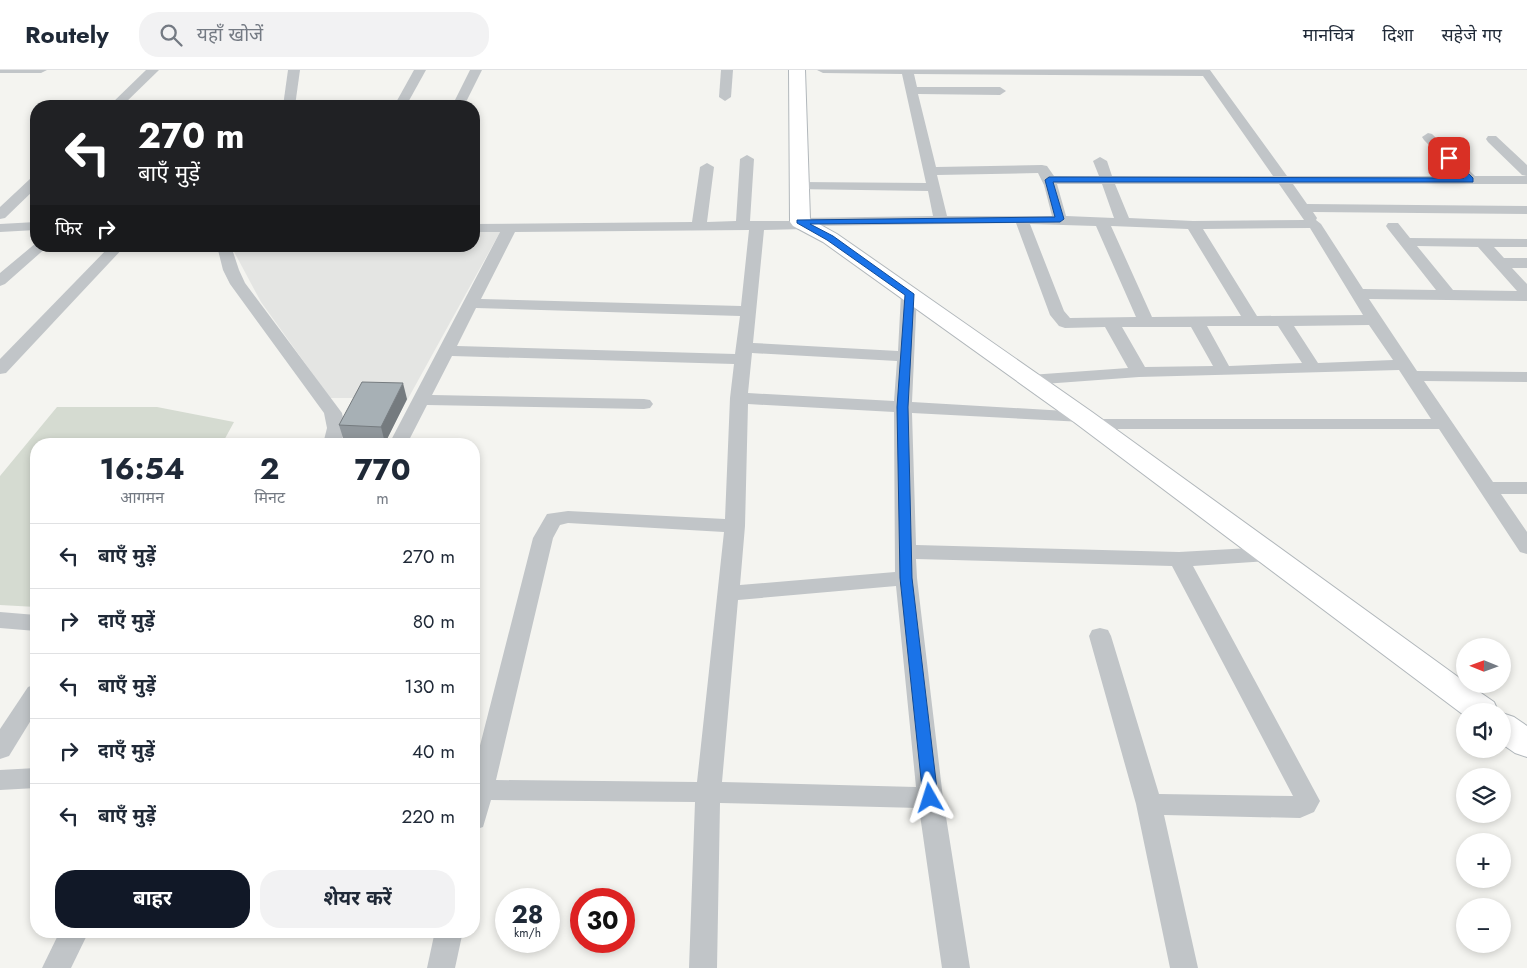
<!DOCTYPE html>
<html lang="hi">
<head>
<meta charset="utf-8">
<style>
	:root { --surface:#fff; --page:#f2f2f3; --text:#1f2937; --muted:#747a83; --line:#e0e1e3; --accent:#111827 }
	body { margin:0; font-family:Jost,"Noto Sans Devanagari",sans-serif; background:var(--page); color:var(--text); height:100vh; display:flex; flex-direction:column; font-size:19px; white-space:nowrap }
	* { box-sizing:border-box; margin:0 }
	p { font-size:16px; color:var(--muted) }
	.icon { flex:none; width:28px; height:28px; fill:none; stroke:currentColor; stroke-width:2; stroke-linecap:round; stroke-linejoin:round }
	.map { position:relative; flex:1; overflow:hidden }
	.panel { position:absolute; left:30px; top:368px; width:450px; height:500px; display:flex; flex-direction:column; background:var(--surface); border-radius:20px; box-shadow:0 2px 8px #0003 }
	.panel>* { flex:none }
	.top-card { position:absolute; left:30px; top:30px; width:450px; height:152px; border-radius:20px; box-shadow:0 2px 8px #0003; background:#202124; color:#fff; overflow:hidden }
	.needle { width:32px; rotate:271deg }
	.tools { position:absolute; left:1456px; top:568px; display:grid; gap:10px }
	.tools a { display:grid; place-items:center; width:55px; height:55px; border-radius:50%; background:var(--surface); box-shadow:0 2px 8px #0003; font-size:25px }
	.speed { position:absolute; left:495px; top:818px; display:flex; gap:10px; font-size:25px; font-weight:700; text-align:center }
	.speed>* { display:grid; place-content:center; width:65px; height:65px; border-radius:50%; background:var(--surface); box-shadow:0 2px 8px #0003; line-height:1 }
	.speed small { font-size:12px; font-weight:400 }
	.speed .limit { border:8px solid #d22; background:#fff; color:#111 }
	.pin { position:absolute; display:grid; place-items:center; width:42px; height:42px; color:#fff; margin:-21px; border-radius:10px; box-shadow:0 2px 8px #0006 }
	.me { position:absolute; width:55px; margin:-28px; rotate:354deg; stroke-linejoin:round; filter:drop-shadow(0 0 4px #0008) }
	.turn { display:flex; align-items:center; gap:18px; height:105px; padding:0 25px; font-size:22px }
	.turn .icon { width:65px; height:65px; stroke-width:2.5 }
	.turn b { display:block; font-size:35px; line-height:42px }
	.then { display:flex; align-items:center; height:48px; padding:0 25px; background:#0003; gap:10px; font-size:19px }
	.eta { display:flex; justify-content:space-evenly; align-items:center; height:85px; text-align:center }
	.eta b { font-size:30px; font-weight:700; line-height:35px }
	.cta { display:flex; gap:10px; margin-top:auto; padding:10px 25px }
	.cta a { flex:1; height:58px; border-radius:20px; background:var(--accent); color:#fff; font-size:20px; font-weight:700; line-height:58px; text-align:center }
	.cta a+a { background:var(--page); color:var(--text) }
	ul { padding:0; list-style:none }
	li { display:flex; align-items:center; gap:15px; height:65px; padding:0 25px; border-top:1px solid var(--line) }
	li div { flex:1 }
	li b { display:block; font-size:19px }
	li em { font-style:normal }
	header { display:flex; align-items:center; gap:30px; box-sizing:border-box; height:70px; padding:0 25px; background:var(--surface); border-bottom:1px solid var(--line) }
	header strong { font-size:24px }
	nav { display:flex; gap:28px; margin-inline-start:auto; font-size:18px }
	.search { width:350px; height:45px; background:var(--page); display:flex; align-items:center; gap:12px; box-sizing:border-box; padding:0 18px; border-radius:20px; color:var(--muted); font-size:19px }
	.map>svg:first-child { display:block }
	.built { fill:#e4e5e3 }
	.green { fill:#d5dbd1 }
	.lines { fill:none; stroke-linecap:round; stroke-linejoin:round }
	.secondary-casing { stroke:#b1b7bb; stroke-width:2 }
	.street { fill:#c1c5c8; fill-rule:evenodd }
	.secondary { fill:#fff; fill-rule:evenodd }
	.wall { fill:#90979c }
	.shaded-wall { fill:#757b7f }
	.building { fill:#a7b0b5; stroke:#757b7f }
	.route { fill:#1a73e8; stroke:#114b97 }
</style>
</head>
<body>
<header>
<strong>Routely</strong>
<div class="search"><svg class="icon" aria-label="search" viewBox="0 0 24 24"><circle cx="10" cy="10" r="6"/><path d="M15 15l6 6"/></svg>यहाँ खोजें</div>
<nav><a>मानचित्र</a><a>दिशा</a><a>सहेजे गए</a></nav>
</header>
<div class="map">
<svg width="1527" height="898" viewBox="0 0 1527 898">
	<rect width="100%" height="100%" fill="#f4f4f0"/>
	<polygon class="built" points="474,161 500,162 383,374 341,374 366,328 330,328 261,232 231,176 474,176"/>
	<polygon class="green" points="57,337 157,337 234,352 222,374 36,374 36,537 0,535 0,406"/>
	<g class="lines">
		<g class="secondary-casing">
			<g id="secondary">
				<polygon points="789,0 805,0 810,149 837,164 1092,342 1465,612 1465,614 1468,614 1494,632 1498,641 1465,641 1465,646 1074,352 823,172 793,156 790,152"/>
				<polygon points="1502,643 1514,647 1527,656 1527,687 1515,683 1502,674"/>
			</g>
		</g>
		<g class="street">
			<polygon points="0,0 47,0 41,3 0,3"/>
			<polygon points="146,0 159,0 122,36 109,36"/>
			<polygon points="288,0 300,0 295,36 283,36"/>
			<polygon points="414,0 426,0 406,36 394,36"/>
			<polygon points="470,0 482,0 464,36 452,36"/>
			<polygon points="721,0 733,0 731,27 725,31 719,27"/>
			<path d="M817 0H1210L1287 106H1459L1424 70 1422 67 1428 63 1432 64 1475 106H1527L1522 105 1488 72 1486 69 1488 66H1496L1527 95V114H1293L1307 134 1527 136V144L1313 142 1317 148 1316 150 1321 154 1363 219 1436 220 1388 159 1386 156 1388 153H1398L1410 168 1527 169V177H1494L1504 188H1527V198H1512L1527 214V231L1369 229 1417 301 1527 302V312L1424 311 1493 412H1527V424H1501L1527 462V484L1520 482 1439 359H1091L1085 358 1082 354 1083 352 912 343 916 475 1179 482 1268 477 1275 479 1278 484 1275 489 1268 491 1193 496 1320 731 1314 742 1300 748 1164 745 1198 898H1170L1136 734 1089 566 1092 560 1100 558 1108 560 1111 566 1159 724 1293 726 1172 496 916 489 917 508 943 728 970 898H942L919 738 720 733 717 898H689L695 732 491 730 483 757 474 760V699L533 468 547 444 568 441 725 449 730 328 734 294 452 286 432 325 644 329 650 330 653 334 650 338 644 339 427 335 407 374H389L500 162H474V154L692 152 700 97 707 93 714 97 707 152 736 151 740 89 747 85 754 89 750 151H794L800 148 933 146 928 121 794 119 792 116 799 112 926 113 902 4 823 3ZM914 4 1203 6 1273 106H1112L1107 91 1100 87 1093 91 1099 106H1054L1047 96 1042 95 936 97 918 24 1000 25 1006 21 1000 17H917ZM1038 103 1044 115 1052 146H947L937 105ZM1057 114H1102L1114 148 1066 146ZM1115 114H1279L1304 150 1193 151 1129 148ZM1016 153 1050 245 1059 256 1065 258 1105 257 1128 298 1030 305 1024 306 1021 310 1024 314 1030 315 1139 307 1399 300 1431 349H1091L1089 343 1083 342 912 332 917 224 915 221H903L901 224 898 281 753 273 764 160 804 159 810 156ZM1030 154 1096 156 1136 247 1070 248 1064 241ZM1111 156 1188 159 1241 246 1152 247ZM1310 158 1363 245 1257 246 1203 159ZM749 160 741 236 481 229 515 162ZM1417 176 1478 177 1517 221 1453 220ZM476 238 740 246 735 284 457 276ZM1369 255 1393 290 1318 293 1294 256ZM1207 256H1278L1302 293 1229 296ZM1122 257H1191L1213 296 1145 297ZM752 283 897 291 894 331 748 323ZM748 334 894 342 895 502 740 515 745 456ZM568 453 724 462 697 712 496 710 553 468 560 455ZM896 516 916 717 722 712 738 530Z"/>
			<polygon points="36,107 36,118 5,148 0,149 0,137 31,108"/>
			<polygon points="36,152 36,160 0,162 0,154"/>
			<polygon points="36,173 36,176 48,176 5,214 0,216 0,203"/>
			<polygon points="110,176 125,176 6,303 0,304 0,289"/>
			<polygon points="217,176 231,176 239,200 245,213 342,343 345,358 341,374 323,374 327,358 324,343 230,214 223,200"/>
			<polygon points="0,542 36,545 36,561 0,558"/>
			<polygon points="36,614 36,642 9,686 0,689 0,659 28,617"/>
			<polygon points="36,698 36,718 0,720 0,700"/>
			<polygon points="60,861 89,861 71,898 42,898"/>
			<polygon points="435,861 463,861 455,898 427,898"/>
		</g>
		<use href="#secondary" class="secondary"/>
	</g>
	<polygon class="wall" points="407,329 385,373 344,371 339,355"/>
	<polygon class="shaded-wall" points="403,313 407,329 385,373 381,357"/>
	<polygon class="building" points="362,312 403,313 381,357 339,355"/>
	<polygon class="route" points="1447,87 1452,87 1473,108 1473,112 1053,112 1064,149 1060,152 810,154 833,166 914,224 908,337 912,508 938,728 935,733 930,734 925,733 923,728 900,508 897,337 905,225 827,170 797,153 797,150 1055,147 1045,110 1049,107 1464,108 1447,90"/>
</svg>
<div class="tools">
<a><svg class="needle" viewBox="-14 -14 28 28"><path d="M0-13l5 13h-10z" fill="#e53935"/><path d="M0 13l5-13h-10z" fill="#747a83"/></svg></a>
<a><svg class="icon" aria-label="sound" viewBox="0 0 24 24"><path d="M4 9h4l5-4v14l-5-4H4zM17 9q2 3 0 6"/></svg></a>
<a><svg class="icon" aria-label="layers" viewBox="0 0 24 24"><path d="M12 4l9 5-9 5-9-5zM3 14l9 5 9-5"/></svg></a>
<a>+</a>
<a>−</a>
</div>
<div class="speed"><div>28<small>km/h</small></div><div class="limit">30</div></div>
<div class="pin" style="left:1449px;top:88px;background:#d93025"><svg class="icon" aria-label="arrive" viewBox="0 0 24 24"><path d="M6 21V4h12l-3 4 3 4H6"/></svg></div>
<svg class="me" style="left:930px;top:728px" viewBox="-20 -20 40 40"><path d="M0-17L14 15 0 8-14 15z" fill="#1a73e8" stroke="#fff" stroke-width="4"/></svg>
<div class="top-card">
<div class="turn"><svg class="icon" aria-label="left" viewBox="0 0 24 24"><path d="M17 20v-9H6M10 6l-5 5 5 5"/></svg><div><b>270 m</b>बाएँ मुड़ें</div></div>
<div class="then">फिर<svg class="icon" aria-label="right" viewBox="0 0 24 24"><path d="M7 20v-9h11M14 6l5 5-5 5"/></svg></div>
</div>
<section class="panel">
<div class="eta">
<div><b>16:54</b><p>आगमन</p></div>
<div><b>2</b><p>मिनट</p></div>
<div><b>770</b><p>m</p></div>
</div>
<ul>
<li><svg class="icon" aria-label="left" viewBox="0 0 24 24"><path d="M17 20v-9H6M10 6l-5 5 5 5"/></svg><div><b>बाएँ मुड़ें</b></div><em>270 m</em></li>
<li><svg class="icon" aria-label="right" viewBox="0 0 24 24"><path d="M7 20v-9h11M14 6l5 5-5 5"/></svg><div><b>दाएँ मुड़ें</b></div><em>80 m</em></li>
<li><svg class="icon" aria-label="left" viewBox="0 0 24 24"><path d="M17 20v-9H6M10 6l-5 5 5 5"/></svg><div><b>बाएँ मुड़ें</b></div><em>130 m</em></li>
<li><svg class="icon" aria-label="right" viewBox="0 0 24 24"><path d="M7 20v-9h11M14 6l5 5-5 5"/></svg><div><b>दाएँ मुड़ें</b></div><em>40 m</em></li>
<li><svg class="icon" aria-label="left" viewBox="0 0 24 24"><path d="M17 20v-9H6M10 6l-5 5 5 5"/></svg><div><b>बाएँ मुड़ें</b></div><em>220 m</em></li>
</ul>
<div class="cta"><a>बाहर</a><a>शेयर करें</a></div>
</section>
</div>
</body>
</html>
